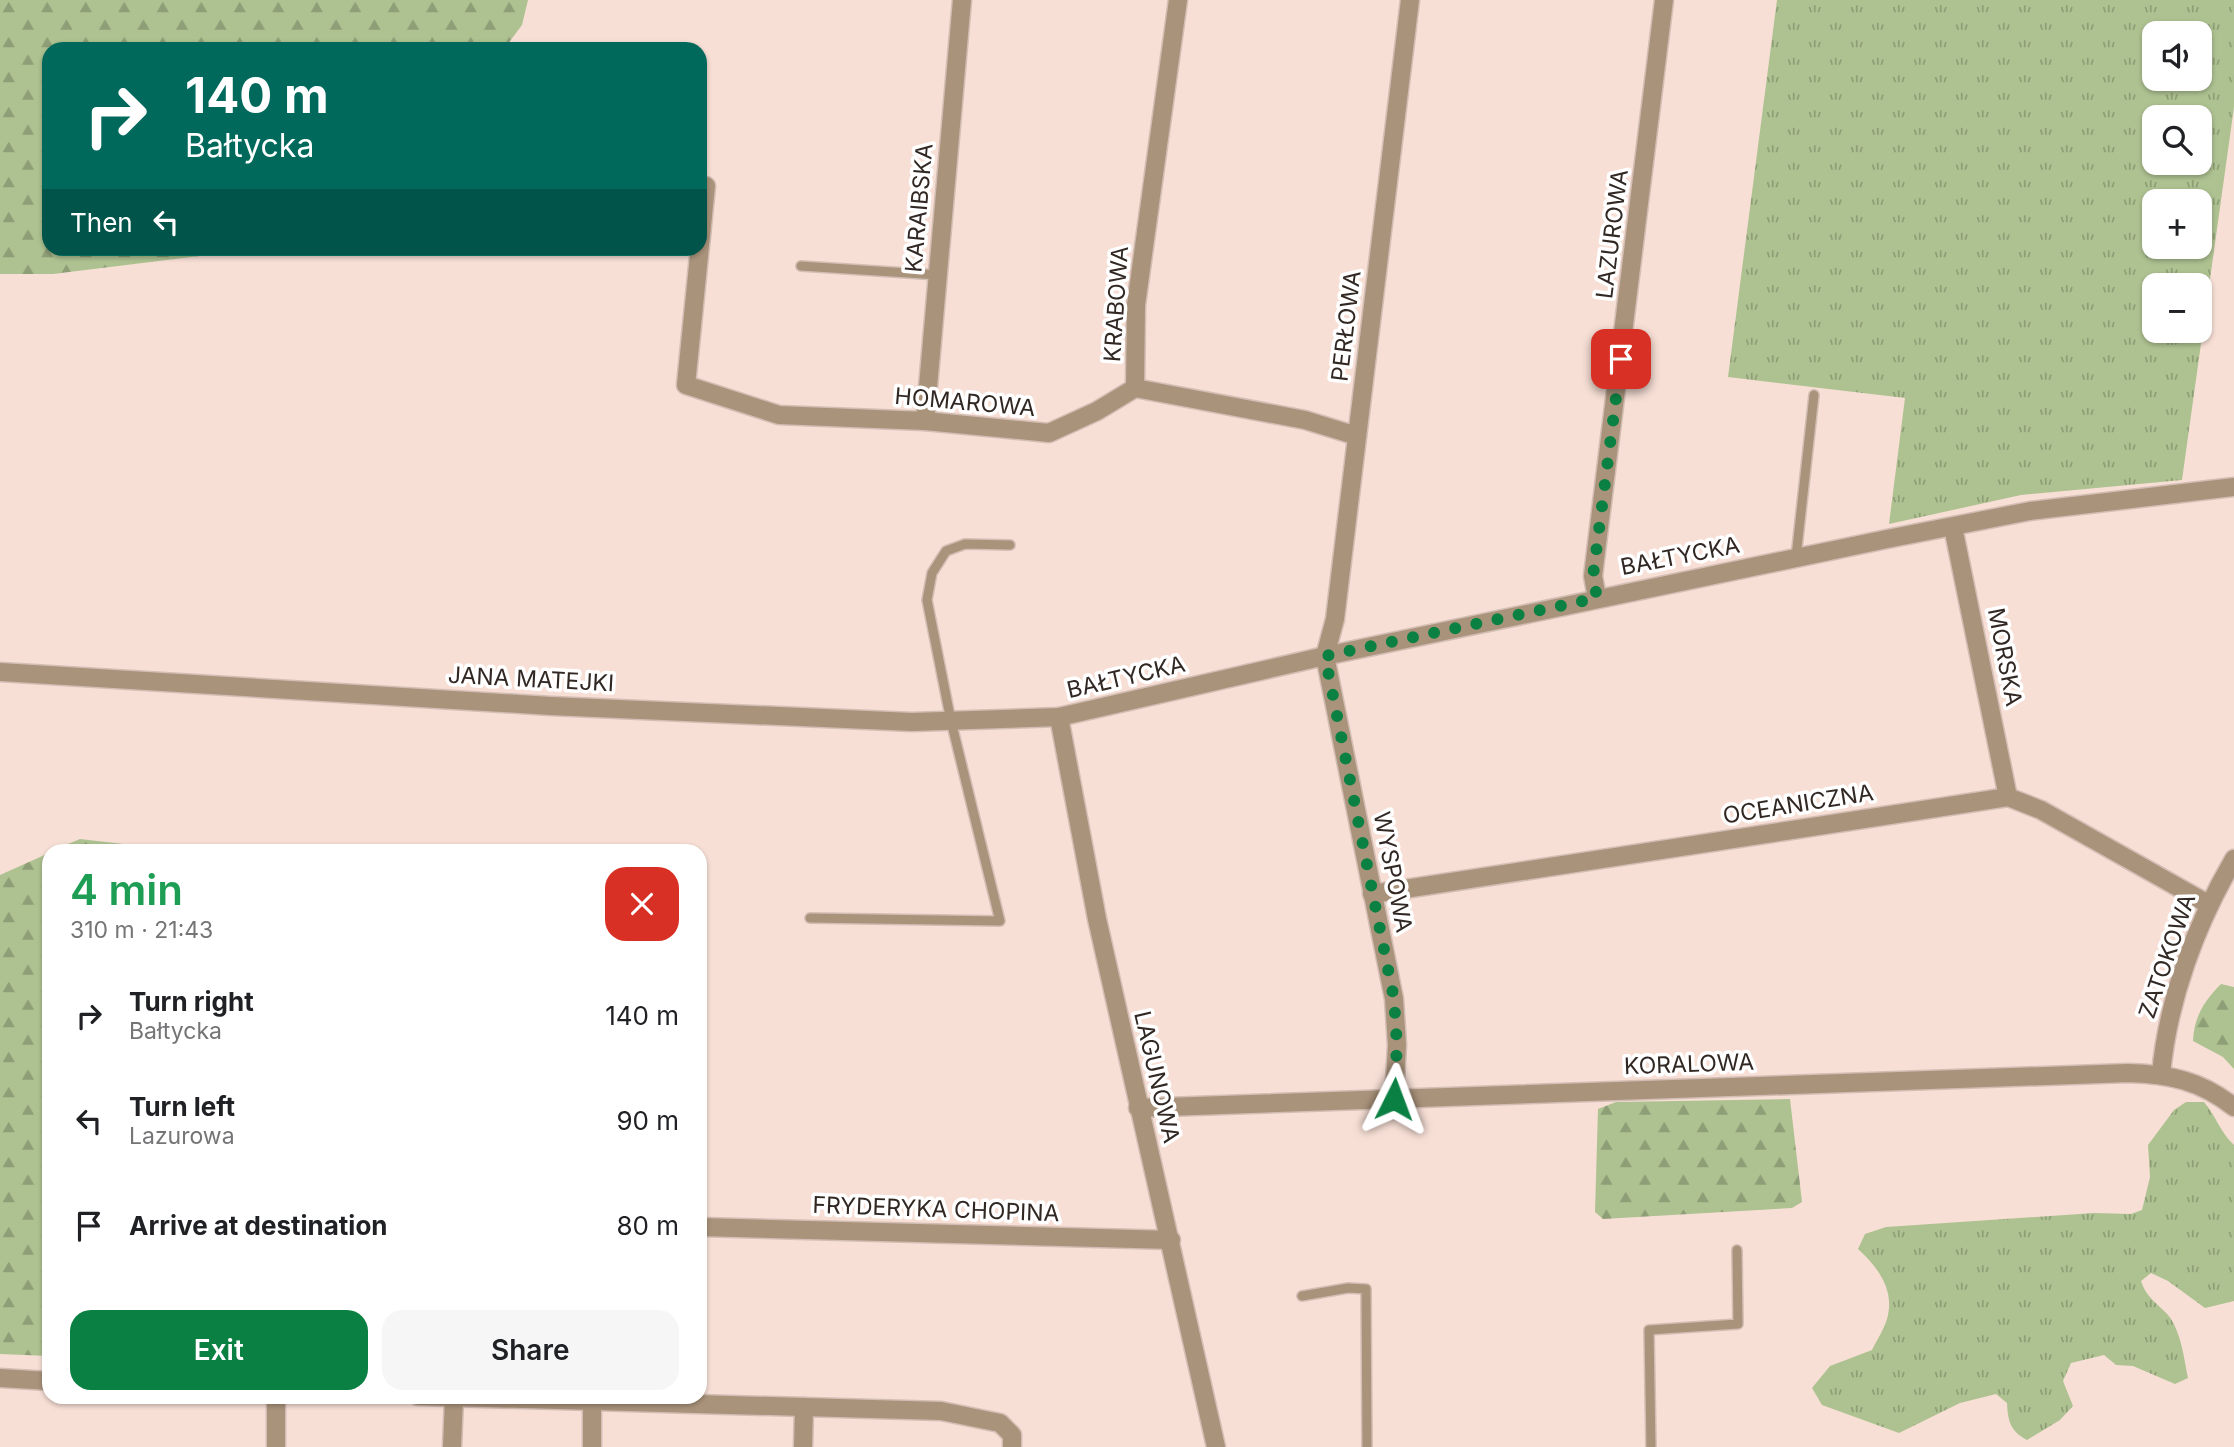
<!DOCTYPE html>
<html lang="en">
<head>
<meta charset="utf-8">
<style>
	:root { --surface:#fff; --page:#f6f6f6; --text:#202124; --muted:#757577; --accent:#0b8043 }
	body { margin:0; font-family:Inter,sans-serif; background:var(--page); color:var(--text); height:100vh; display:flex; flex-direction:column; font-size:26px; white-space:nowrap }
	* { box-sizing:border-box; margin:0 }
	p { font-size:23px; color:var(--muted) }
	.icon { flex:none; width:38px; height:38px; fill:none; stroke:currentColor; stroke-width:2; stroke-linecap:round; stroke-linejoin:round }
	.map { position:relative; flex:1; overflow:hidden }
	.panel { position:absolute; left:42px; top:844px; width:665px; height:560px; display:flex; flex-direction:column; background:var(--surface); border-radius:21px; box-shadow:0 2px 5px #0004 }
	.panel>* { flex:none }
	.guide { position:absolute; left:42px; top:42px; width:665px; height:214px; border-radius:21px; box-shadow:0 2px 5px #0004; background:#00695c; color:#fff; overflow:hidden }
	.buttons { position:absolute; left:2142px; top:21px; display:grid; gap:14px }
	.buttons a { display:grid; place-items:center; width:70px; height:70px; border-radius:14px; background:var(--surface); box-shadow:0 2px 5px #0004; font-size:35px }
	.pin { position:absolute; display:grid; place-items:center; width:60px; height:60px; color:#fff; margin:-30px; border-radius:14px; box-shadow:0 4px 10px #0006 }
	.me { position:absolute; width:77px; margin:-38px; rotate:3deg; stroke-linejoin:round; filter:drop-shadow(0 0 5px #0008) }
	.turn { display:flex; align-items:center; gap:24px; height:147px; padding:0 28px; font-size:32px }
	.turn .icon { width:91px; height:91px; stroke-width:2.5 }
	.turn b { display:block; font-size:49px; line-height:60px }
	.then { display:flex; align-items:center; height:66px; padding:0 28px; background:#0003; gap:14px; font-size:26px }
	.round { display:grid; place-items:center; flex:none; width:74px; height:74px; border-radius:21px; background:var(--page) }
	.overview { display:flex; align-items:center; justify-content:space-between; height:119px; padding:0 28px }
	h1 { font-size:42px; font-weight:600; line-height:52px; color:#1e9e55 }
	.primary-button { display:flex; gap:14px; margin-top:auto; padding:14px 28px }
	.primary-button a { flex:1; height:80px; border-radius:21px; background:var(--accent); color:#fff; font-size:28px; font-weight:600; line-height:80px; text-align:center }
	.primary-button a+a { background:var(--page); color:var(--text) }
	ul { padding:0; list-style:none }
	li { display:flex; align-items:center; gap:21px; height:105px; padding:0 28px }
	li div { flex:1 }
	li b { display:block; font-size:26px }
	li em { font-style:normal }
	.map>svg:first-child { display:block }
	.grass { fill:url(#grass-tufts); fill-rule:evenodd }
	.forest { fill:url(#forest-firs) }
	.lines { fill:none; stroke-linecap:round; stroke-linejoin:round }
	.service-casing { stroke:#d3beb5; stroke-width:12 }
	.minor-casing { stroke:#d3beb5; stroke-width:21 }
	.service { stroke:#aa937b; stroke-width:9 }
	.minor { stroke:#aa937b; stroke-width:18 }
	.route { stroke:#0b8043; stroke-width:12; stroke-dasharray:0 21.6 }
	.labels { text-anchor:middle; dominant-baseline:central; stroke-width:7; stroke-linejoin:round; paint-order:stroke }
	.street-label { font-size:23px; fill:#312824; stroke:#fff }
</style>
</head>
<body>
<div class="map">
<svg width="2234" height="1447" viewBox="0 0 2234 1447">
	<defs>
		<pattern id="grass-tufts" width="24" height="20" patternUnits="userSpaceOnUse" patternTransform="scale(1.75)"><rect width="24" height="20" fill="#aec291"/><path d="M3 7l-1-3M5 7V3M7 7l1-3M15 17l-1-3M17 17v-4M19 17l1-3" fill="none" stroke="#8e9e76"/></pattern>
		<pattern id="forest-firs" width="22" height="20" patternUnits="userSpaceOnUse" patternTransform="scale(1.75)"><rect width="22" height="20" fill="#aec291"/><path d="M5 1l3.5 6h-7zM16 11l3.5 6h-7z" fill="#8e9e76"/></pattern>
	</defs>
	<rect width="100%" height="100%" fill="#f7dfd5"/>
	<g class="grass">
		<path d="M1777 0H2234V107L2182 480 2021 495 1889 524 1905 398 1728 377ZM2154 33H2200V79H2154ZM2154 117H2200V163H2154ZM2154 201H2200V247H2154ZM2154 285H2200V331H2154Z"/>
		<path d="M2186 1102H2204C2216 1116 2220 1132 2234 1145V1301L2205 1308 2168 1281 2151 1273 2141 1281C2146 1297 2157 1303 2168 1315 2181 1331 2184 1358 2188 1378L2175 1384 2133 1366 2116 1365 2104 1355 2071 1363 2063 1381 2073 1406 2060 1420 2027 1440C2010 1431 2008 1421 2007 1403L1996 1394 1960 1403 1899 1433 1822 1405 1812 1388 1830 1366 1872 1350C1877 1340 1886 1326 1888 1315 1894 1288 1876 1265 1858 1249L1865 1234 1886 1227 2094 1213 2131 1214 2142 1210 2150 1177 2148 1145 2174 1110Z"/>
	</g>
	<g class="forest">
		<polygon points="0,0 528,0 522,25 504,49 49,49 49,248 221,249 216,254 53,274 0,274"/>
		<polygon points="80,839 176,850 54,850"/>
		<polygon points="49,853 49,1356 0,1354 0,875"/>
		<path d="M2221 984 2234 987V1069L2223 1057 2193 1041C2194 1017 2204 1001 2221 984Z"/>
		<polygon points="1790,1099 1802,1202 1792,1208 1603,1219 1595,1212 1598,1109 1616,1102"/>
	</g>
	<g class="lines">
		<g class="service-casing">
			<g id="service">
				<polyline points="801,266 938,275"/>
				<polyline points="1796,557 1814,395"/>
				<polyline points="810,918 1000,921 951,721 927,600 932,573 946,551 965,544 1010,545"/>
				<polyline points="1302,1296 1348,1288 1366,1289 1367,1447"/>
				<polyline points="1651,1447 1649,1330 1738,1324 1737,1250"/>
			</g>
		</g>
		<g class="minor-casing">
			<g id="minor">
				<polyline points="1178,0 1136,305 1135,388 1305,420 1357,436"/>
				<polyline points="706,186 686,385 779,415 925,421 1049,433 1097,411 1135,388"/>
				<polyline points="925,421 962,0"/>
				<polyline points="1953,527 2008,797"/>
				<polyline points="1597,598 1593,576 1664,0"/>
				<polyline points="0,672 551,706 912,722 1059,717 1325,656 1887,539 2030,511 2234,487"/>
				<polyline points="1059,717 1097,919 1216,1447"/>
				<polyline points="1372,894 2008,797 2041,810 2208,904"/>
				<path d="M2161 1074C2168 999 2196 924 2234 859"/>
				<polyline points="1394,1099 1397,1045 1394,999 1325,656 1335,619 1410,0"/>
				<path d="M1138 1108 2128 1073C2170 1074 2201 1081 2234 1107"/>
				<polyline points="700,1227 1171,1240"/>
				<polyline points="0,1378 49,1381"/>
				<polyline points="276,1396 276,1447"/>
				<polyline points="418,1396 941,1411 1000,1423 1012,1435 1012,1447"/>
				<polyline points="592,1402 592,1447"/>
				<polyline points="452,1447 454,1398"/>
				<polyline points="803,1447 804,1407"/>
			</g>
		</g>
		<use href="#service" class="service"/>
		<use href="#minor" class="minor"/>
	</g>
	<g class="lines">
		<polyline class="route" points="1394,1099 1397,1045 1394,999 1325,656 1597,598 1593,576 1621,359"/>
	</g>
	<g class="labels">
		<g class="street-label">
			<text transform="translate(919 208) rotate(-85)">KARAIBSKA</text>
			<text transform="translate(1612 234) rotate(-83)">LAZUROWA</text>
			<text transform="translate(1116 304) rotate(-86)">KRABOWA</text>
			<text transform="translate(1346 326) rotate(-83)">PERŁOWA</text>
			<text transform="translate(965 402) rotate(5)">HOMAROWA</text>
			<text transform="translate(1680 556) rotate(-11)">BAŁTYCKA</text>
			<text transform="translate(2005 657) rotate(79)">MORSKA</text>
			<text transform="translate(1126 677) rotate(-13)">BAŁTYCKA</text>
			<text transform="translate(531 679) rotate(3)">JANA MATEJKI</text>
			<text transform="translate(1798 804) rotate(-9)">OCEANICZNA</text>
			<text transform="translate(1393 872) rotate(79)">WYSPOWA</text>
			<text transform="translate(2167 956) rotate(-71)">ZATOKOWA</text>
			<text transform="translate(1689 1064) rotate(-2)">KORALOWA</text>
			<text transform="translate(1157 1077) rotate(77)">LAGUNOWA</text>
			<text transform="translate(936 1209) rotate(2)">FRYDERYKA CHOPINA</text>
		</g>
	</g>
</svg>
<div class="buttons">
<a><svg class="icon" aria-label="sound" viewBox="0 0 24 24"><path d="M4 9h4l5-4v14l-5-4H4zM17 9q2 3 0 6"/></svg></a>
<a><svg class="icon" aria-label="search" viewBox="0 0 24 24"><circle cx="10" cy="10" r="6"/><path d="M15 15l6 6"/></svg></a>
<a>+</a>
<a>−</a>
</div>
<div class="pin" style="left:1621px;top:359px;background:#d93025"><svg class="icon" aria-label="arrive" viewBox="0 0 24 24"><path d="M6 21V4h12l-3 4 3 4H6"/></svg></div>
<svg class="me" style="left:1394px;top:1099px" viewBox="-20 -20 40 40"><path d="M0-17L14 15 0 8-14 15z" fill="#0b8043" stroke="#fff" stroke-width="4"/></svg>
<div class="guide">
<div class="turn"><svg class="icon" aria-label="right" viewBox="0 0 24 24"><path d="M7 20v-9h11M14 6l5 5-5 5"/></svg><div><b>140 m</b>Bałtycka</div></div>
<div class="then">Then<svg class="icon" aria-label="left" viewBox="0 0 24 24"><path d="M17 20v-9H6M10 6l-5 5 5 5"/></svg></div>
</div>
<section class="panel">
<div class="overview"><div><h1>4 min</h1><p>310 m · 21:43</p></div><a class="round" style="background:#d93025;color:#fff"><svg class="icon" aria-label="close" viewBox="0 0 24 24"><path d="M6 6l12 12M18 6L6 18"/></svg></a></div>
<ul>
<li><svg class="icon" aria-label="right" viewBox="0 0 24 24"><path d="M7 20v-9h11M14 6l5 5-5 5"/></svg><div><b>Turn right</b><p>Bałtycka</p></div><em>140 m</em></li>
<li><svg class="icon" aria-label="left" viewBox="0 0 24 24"><path d="M17 20v-9H6M10 6l-5 5 5 5"/></svg><div><b>Turn left</b><p>Lazurowa</p></div><em>90 m</em></li>
<li><svg class="icon" aria-label="arrive" viewBox="0 0 24 24"><path d="M6 21V4h12l-3 4 3 4H6"/></svg><div><b>Arrive at destination</b></div><em>80 m</em></li>
</ul>
<div class="primary-button"><a>Exit</a><a>Share</a></div>
</section>
</div>
</body>
</html>
